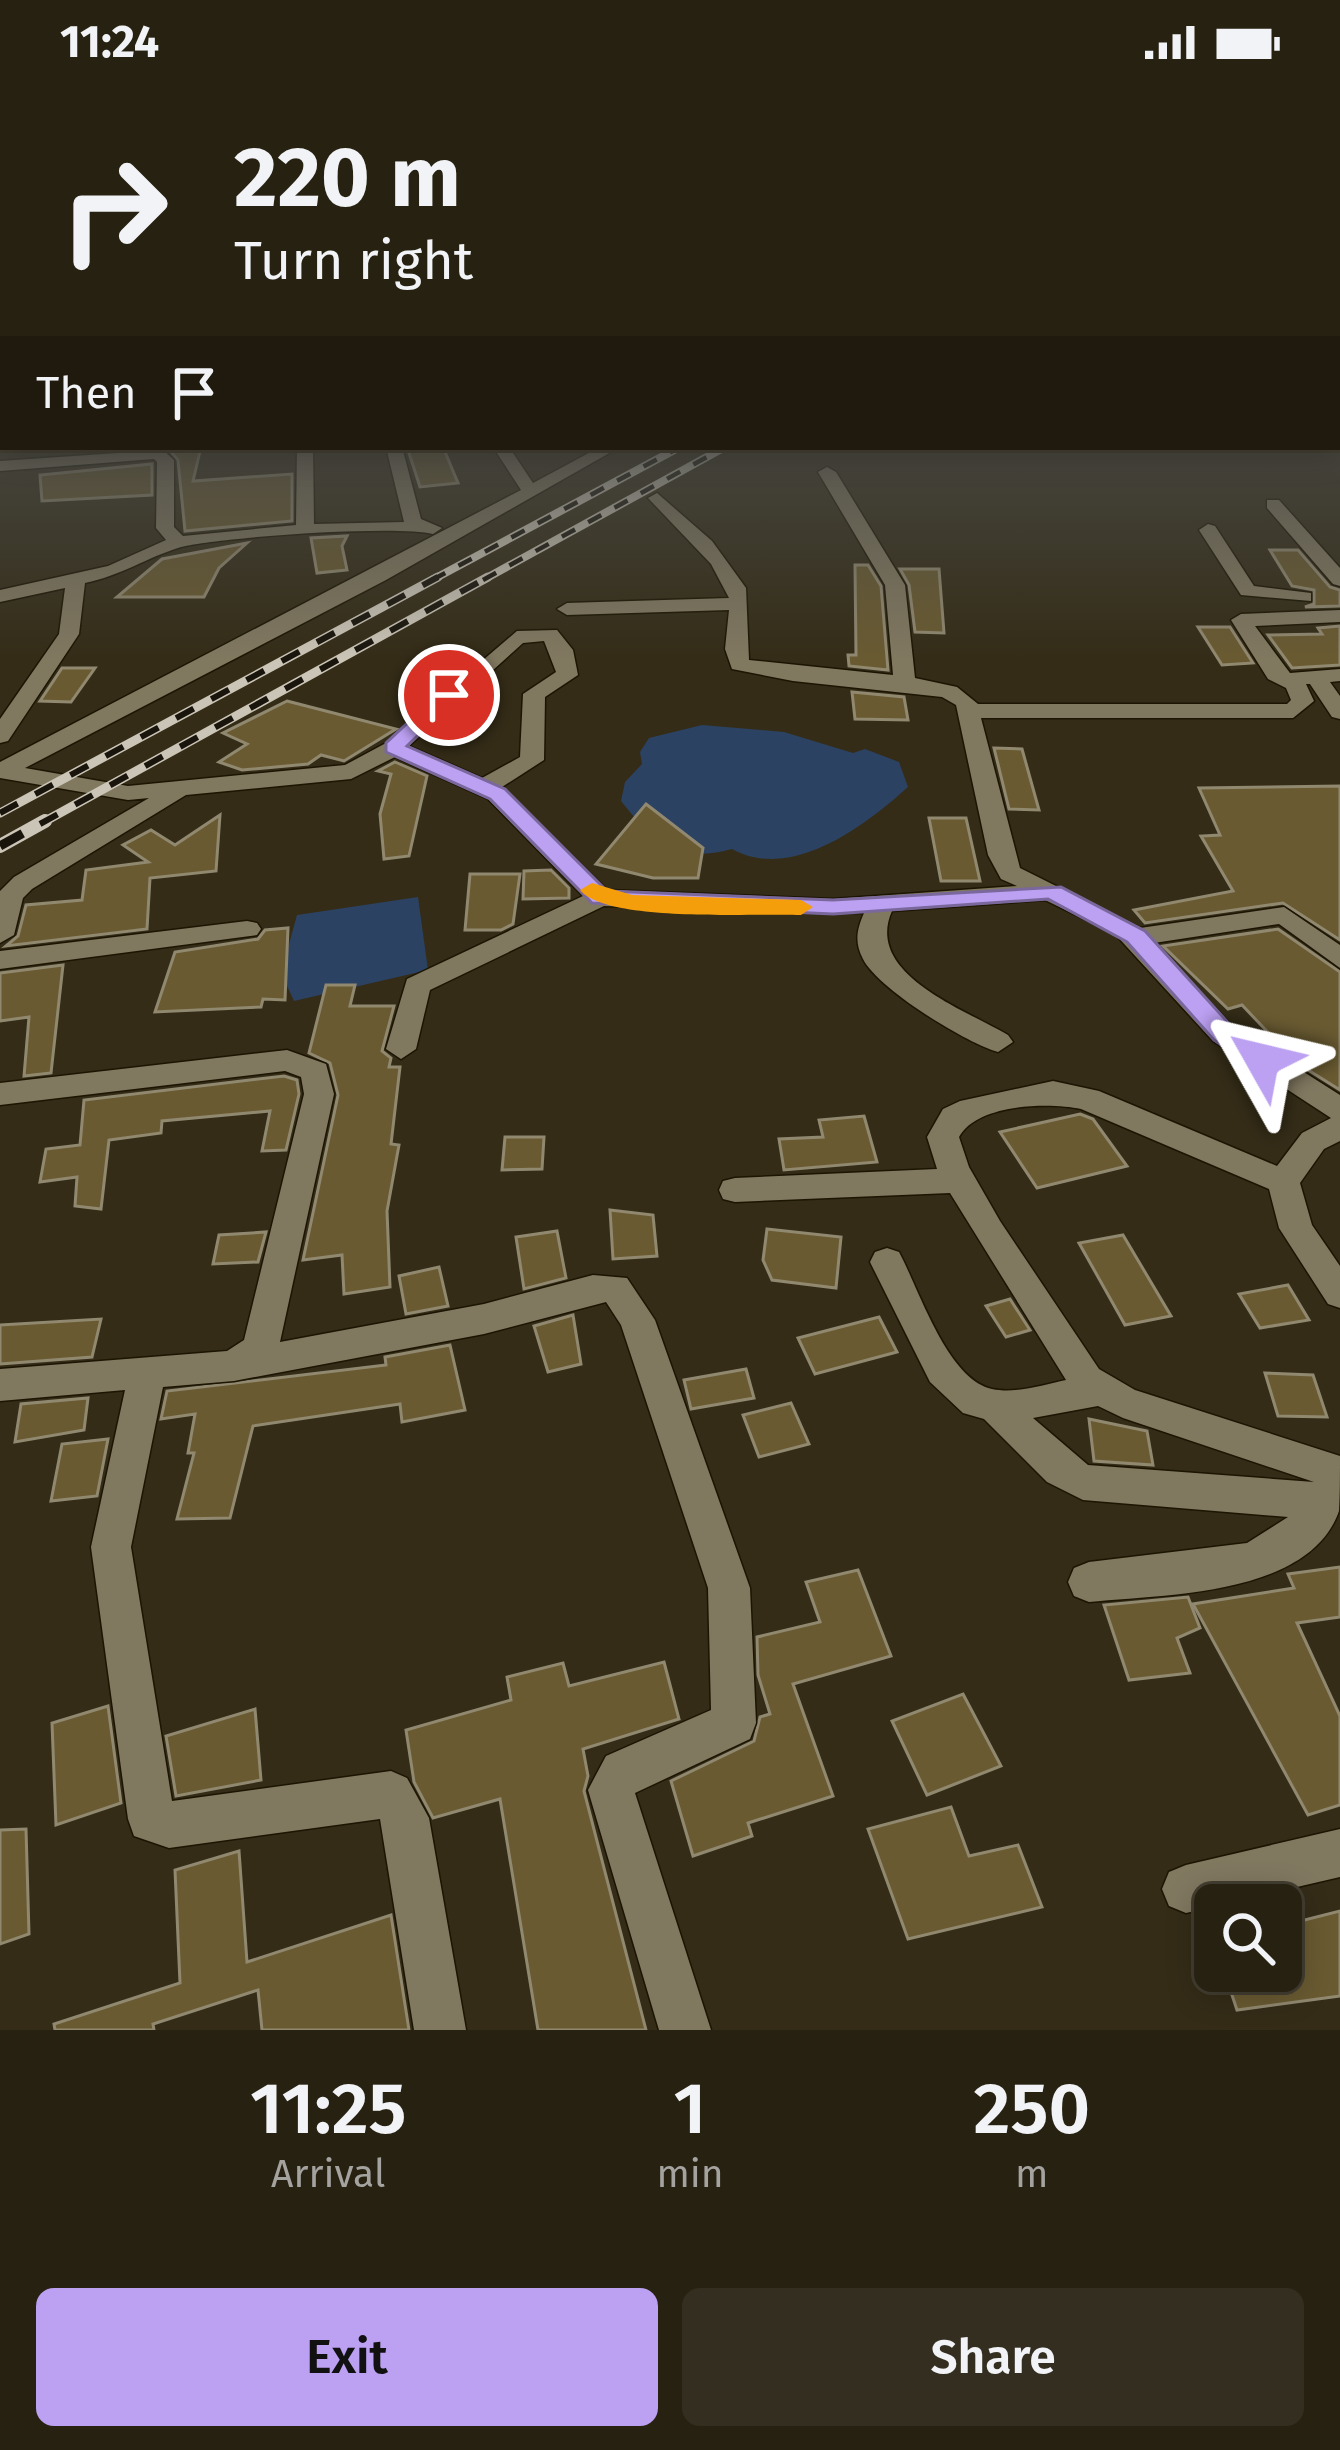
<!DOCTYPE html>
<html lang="en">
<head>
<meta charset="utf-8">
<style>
	:root { --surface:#272111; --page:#332e1f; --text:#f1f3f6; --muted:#a4a39f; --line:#433e31; --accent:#bca0f2 }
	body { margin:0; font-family:"Fira Sans",sans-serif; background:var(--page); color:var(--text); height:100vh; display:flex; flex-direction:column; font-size:45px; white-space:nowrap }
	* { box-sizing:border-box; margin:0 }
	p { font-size:39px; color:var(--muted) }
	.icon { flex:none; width:66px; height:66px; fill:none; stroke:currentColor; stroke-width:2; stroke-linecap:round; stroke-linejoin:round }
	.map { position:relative; height:1946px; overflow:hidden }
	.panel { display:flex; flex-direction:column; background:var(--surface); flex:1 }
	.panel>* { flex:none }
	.banner { position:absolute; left:0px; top:0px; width:1341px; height:366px; box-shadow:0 6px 30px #0003,0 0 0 3px var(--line); background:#272111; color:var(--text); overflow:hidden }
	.buttons { position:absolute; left:1194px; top:1800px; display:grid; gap:24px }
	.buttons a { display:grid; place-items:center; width:108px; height:108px; border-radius:18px; background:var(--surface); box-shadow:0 6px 30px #0003,0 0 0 3px var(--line); font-size:60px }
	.pin { position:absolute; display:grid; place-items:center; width:102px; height:102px; color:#fff; margin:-51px; border:6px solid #fff; border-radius:50%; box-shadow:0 3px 12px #0007 }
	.me { position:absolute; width:132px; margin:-66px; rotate:307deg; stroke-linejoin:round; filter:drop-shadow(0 0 9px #0008) }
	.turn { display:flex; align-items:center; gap:42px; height:252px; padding:0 36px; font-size:54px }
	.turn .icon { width:156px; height:156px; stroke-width:2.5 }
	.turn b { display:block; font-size:84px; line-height:102px }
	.then { display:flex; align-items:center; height:114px; padding:0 36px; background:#0003; gap:24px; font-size:45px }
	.eta { display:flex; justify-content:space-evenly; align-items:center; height:204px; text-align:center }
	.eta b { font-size:72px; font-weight:600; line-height:84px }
	.primary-button { display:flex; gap:24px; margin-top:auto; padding:24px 36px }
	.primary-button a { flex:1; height:138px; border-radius:18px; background:var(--accent); color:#111; font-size:48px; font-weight:600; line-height:138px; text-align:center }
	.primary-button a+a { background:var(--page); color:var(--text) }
	.status { display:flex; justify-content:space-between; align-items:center; height:84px; padding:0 60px; background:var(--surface); direction:ltr }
	.status svg { height:33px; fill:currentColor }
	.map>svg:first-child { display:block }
	.water { fill:#2c4262 }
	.building { fill:#695a31; stroke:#918870; stroke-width:3 }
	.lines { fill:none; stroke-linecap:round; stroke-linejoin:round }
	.minor-casing { stroke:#1c1502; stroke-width:3 }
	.minor { fill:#817860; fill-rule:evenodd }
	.rail-far2-casing { stroke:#cbc5b7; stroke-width:8 }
	.rail-far1-casing { stroke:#cbc5b7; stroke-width:9 }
	.rail-casing { stroke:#cbc5b7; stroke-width:14 }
	.rail-far2 { stroke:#19150c; stroke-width:4.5; stroke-dasharray:15; stroke-linecap:butt }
	.rail-far1 { stroke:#19150c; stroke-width:6; stroke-dasharray:20; stroke-linecap:butt }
	.rail { stroke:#19150c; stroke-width:9; stroke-dasharray:26; stroke-linecap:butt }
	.route { fill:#bca0f2; stroke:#7a689d; stroke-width:3 }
	.slow { fill:#f59e0b }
</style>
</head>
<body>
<div class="status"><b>11:24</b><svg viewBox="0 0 49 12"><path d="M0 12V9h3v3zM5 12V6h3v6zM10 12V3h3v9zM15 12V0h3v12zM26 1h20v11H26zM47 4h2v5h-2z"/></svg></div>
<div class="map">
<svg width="1340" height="1946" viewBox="0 0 1340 1946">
	<rect width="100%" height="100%" fill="#342c17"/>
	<g class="water">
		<path d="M702 641 784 648 853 669 865 665 899 678 908 703C865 742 791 798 732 765 675 780 655 759 621 717L625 698 642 680 640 668 649 654Z"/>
		<polygon points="418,813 428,886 294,917 281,889 297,831"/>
	</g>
	<g class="building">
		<polygon points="167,363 201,363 193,397 292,390 292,437 185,447 178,376"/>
		<polygon points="407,363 443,363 458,399 420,403"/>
		<polygon points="152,380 152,411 42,417 40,391"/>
		<polygon points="347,452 342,462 347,486 317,489 311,454"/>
		<polygon points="247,459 219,484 204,513 117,513 162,475"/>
		<polygon points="1270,466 1298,466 1330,503 1340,506 1340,522 1305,523 1314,520 1314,506 1292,502"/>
		<polygon points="855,481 868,481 881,502 888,586 849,582 848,571 856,571"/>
		<polygon points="900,485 939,485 944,549 915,548 909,501"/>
		<polygon points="1340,542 1340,581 1292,584 1268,551 1322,550 1318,544"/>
		<polygon points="1198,543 1230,543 1253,579 1222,581"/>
		<polygon points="62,584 95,584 71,618 40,617"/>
		<polygon points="852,608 904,613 908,636 855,635"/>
		<polygon points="287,617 396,645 344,677 321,671 308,680 242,686 219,678 247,660 223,649"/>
		<polygon points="994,664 1022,665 1039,726 1009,725"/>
		<polygon points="395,678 427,692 409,772 384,775 380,730 391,690 378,687"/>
		<polygon points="1340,702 1340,856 1283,819 1145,839 1134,826 1233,807 1201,752 1220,751 1199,704"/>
		<polygon points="646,720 703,764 698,794 653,794 596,780"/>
		<polygon points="220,731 216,787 150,794 147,845 6,862 18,852 26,821 82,816 86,786 148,778 123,761 151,746 175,761"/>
		<polygon points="929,734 966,734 980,797 941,797"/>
		<polygon points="551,786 569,804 569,814 523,815 524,787"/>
		<polygon points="470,790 520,790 513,840 501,846 465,846"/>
		<polygon points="288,844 285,916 263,915 261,923 155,928 175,868 258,855 265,846"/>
		<polygon points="1278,845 1340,888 1340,1006 1297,979 1242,921 1228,925 1163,862"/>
		<polygon points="63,881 51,989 24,992 29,933 0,937 0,889"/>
		<polygon points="326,901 355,901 350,922 394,922 382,967 391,974 389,983 400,983 391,1060 399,1061 387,1127 390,1203 344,1210 342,1171 303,1176 338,1011 330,979 309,969"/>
		<polygon points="284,992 297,996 299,1010 286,1066 262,1067 270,1027 162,1037 161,1049 109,1056 101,1125 75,1122 77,1093 40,1098 46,1065 80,1061 84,1016"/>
		<polygon points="1080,1030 1093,1035 1127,1082 1037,1104 1000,1048"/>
		<polygon points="864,1032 877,1078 784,1086 779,1055 823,1053 819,1036"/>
		<polygon points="505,1053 544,1053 542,1085 502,1086"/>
		<polygon points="610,1126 653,1131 657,1172 613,1175"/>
		<polygon points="767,1145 841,1153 836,1204 772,1196 763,1176"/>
		<polygon points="557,1147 566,1194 524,1205 516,1153"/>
		<polygon points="266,1148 258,1178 213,1180 219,1151"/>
		<polygon points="1123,1151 1171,1232 1125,1241 1079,1159"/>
		<polygon points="439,1183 448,1222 406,1230 399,1192"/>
		<polygon points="1288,1201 1309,1236 1260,1244 1239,1210"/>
		<polygon points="1010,1215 1030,1246 1006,1253 986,1222"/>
		<polygon points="573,1231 581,1280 548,1288 534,1242"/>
		<polygon points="879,1233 897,1268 815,1290 798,1254"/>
		<polygon points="101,1235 92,1273 0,1280 0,1241"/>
		<polygon points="450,1261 465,1326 402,1338 400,1320 253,1342 230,1434 177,1435 194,1369 188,1369 195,1330 161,1335 167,1307 386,1281 385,1273"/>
		<polygon points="746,1285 754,1314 691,1325 684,1296"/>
		<polygon points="1265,1289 1313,1291 1327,1333 1278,1332"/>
		<polygon points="88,1314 84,1346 15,1358 21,1320"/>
		<polygon points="791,1319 809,1360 759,1373 743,1331"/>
		<polygon points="1089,1335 1147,1347 1153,1381 1094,1377"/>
		<polygon points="108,1355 97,1412 51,1417 62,1360"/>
		<polygon points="1340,1483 1340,1533 1297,1539 1340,1632 1340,1721 1308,1731 1193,1520 1294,1504 1288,1490"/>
		<polygon points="858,1486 891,1572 793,1600 833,1712 748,1739 752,1752 693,1772 671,1697 754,1657 760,1633 770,1630 758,1591 757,1553 820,1538 806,1498"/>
		<polygon points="1188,1513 1200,1544 1177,1554 1190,1589 1129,1596 1104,1521"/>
		<polygon points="664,1578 679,1635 583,1665 588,1692 584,1707 646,1946 538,1946 500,1715 433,1734 414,1698 406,1646 511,1616 507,1593 563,1579 569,1602"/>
		<polygon points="963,1610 1001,1682 927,1711 892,1637"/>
		<polygon points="108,1622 121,1719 56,1741 52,1639"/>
		<polygon points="255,1625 261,1696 176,1712 166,1652"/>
		<polygon points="951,1723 969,1772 1018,1761 1042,1823 908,1855 868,1745"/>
		<polygon points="26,1745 29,1850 0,1860 0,1746"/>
		<polygon points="239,1767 247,1878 391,1831 409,1946 262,1946 258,1906 153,1940 154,1946 55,1946 54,1940 180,1899 175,1786"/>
		<polygon points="1340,1827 1340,1912 1237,1926 1224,1887 1281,1887 1281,1842"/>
	</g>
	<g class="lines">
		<g class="minor-casing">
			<g id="minor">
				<path d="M297 363H313L314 440 404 438 386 363H402L421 435 442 444 433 450C396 441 220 453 181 463 148 473 120 492 85 499L79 550 8 657 0 659V635L59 550 65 504 0 518V506L108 482 166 456 156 444 157 378 154 375 0 387V377L163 366 174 376V443L183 452 296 441Z"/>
				<path d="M493 363H509L533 399 600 363H620L386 496 25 684 128 702 345 681 386 659 517 547 557 546 573 566 578 591 545 613 544 676 502 703 607 806 833 815 1017 802 1001 795 988 771 956 621 942 613 793 597 732 585 725 565 729 526 567 531 557 525 567 519 729 514 711 480 648 414 657 409 712 457 746 504 749 576 893 591 885 501 818 388 827 383 836 388 905 501 915 594 957 603 978 620H1287L1291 616 1286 604 1268 595 1231 536 1241 530 1340 526V538L1255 542 1290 589 1340 585V597L1330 598 1340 612V635L1332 633 1310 600H1306L1314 617 1293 634H981L1020 784 1140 844 1284 823 1340 861V884L1279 840 1154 859 1233 943 1340 1011V1057L1324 1065 1300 1099 1312 1141 1340 1182V1224L1328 1220 1279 1144 1269 1105 1081 1025C1048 1018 977 1020 959 1053L969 1083 1000 1137 1099 1285 1135 1306 1340 1372C1340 1388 1340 1412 1339 1427 1309 1513 1162 1510 1089 1518L1074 1512 1068 1498 1074 1484 1089 1478 1247 1459 1288 1433 1083 1416 1047 1398 984 1335 963 1329 930 1298 870 1178 875 1168 887 1164 899 1168C919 1205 947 1295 992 1305 1015 1310 1043 1301 1066 1296L950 1109 735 1118 723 1115 719 1106 723 1097 735 1094 937 1085 927 1053 943 1025 960 1017 1053 997 1099 1007 1277 1082 1302 1049 1331 1034 1213 957 1115 850 1045 816 892 827C864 890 964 925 1008 951L1013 958 998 968C966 959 878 905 863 875 854 858 857 845 864 829L604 822 430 906 416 965 401 975 386 965 407 895 583 812 488 715 395 673 351 695 186 711 32 805 23 814 14 851 0 859V807L14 793 149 714 128 716 0 694V678L521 406ZM544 557 556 588 523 610 520 673 482 694 409 662 523 559ZM1098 1322 1123 1334 1314 1398 1088 1381 1033 1334Z"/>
				<polygon points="1267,416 1279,416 1340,484 1340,502 1333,500 1267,424"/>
				<polygon points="1208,440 1215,442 1254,502 1311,509 1311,517 1241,511 1199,446"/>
				<polygon points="247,837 257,839 261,845 257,851 0,885 0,867"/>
				<polygon points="287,966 326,980 334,1010 280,1258 484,1220 593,1191 627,1194 655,1236 750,1504 756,1639 750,1655 635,1709 711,1946 659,1946 588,1706 606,1672 711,1626 708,1504 621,1241 606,1218 484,1250 234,1297 163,1303 131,1463 172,1717 391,1687 407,1694 429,1734 466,1946 414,1946 380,1735 169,1764 134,1752 128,1735 91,1463 125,1306 0,1317 0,1285 227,1267 244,1256 304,1010 301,993 285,987 0,1021 0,999"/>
				<polygon points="1340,1745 1340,1793 1186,1829 1169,1822 1162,1805 1169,1788 1186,1781"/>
			</g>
		</g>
		<use href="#minor" class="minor"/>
		<g class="rail-far2-casing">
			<g id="rail-far2">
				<polyline points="432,496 680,363"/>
				<polyline points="483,496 725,363"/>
			</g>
		</g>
		<g class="rail-far1-casing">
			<g id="rail-far1">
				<polyline points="0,729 438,493"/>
				<polyline points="40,740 488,493"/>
			</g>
		</g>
		<g class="rail-casing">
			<polyline id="rail" points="0,762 45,737"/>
		</g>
		<use href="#rail-far2" class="rail-far2"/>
		<use href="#rail-far1" class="rail-far1"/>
		<use href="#rail" class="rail"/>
	</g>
	<linearGradient id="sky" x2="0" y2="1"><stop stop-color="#1d180d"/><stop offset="0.53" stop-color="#4a4b47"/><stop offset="1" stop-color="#4a4b47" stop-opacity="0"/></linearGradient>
	<rect width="1340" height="576" fill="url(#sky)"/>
	<polygon class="route" points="442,607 459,611 407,662 505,705 607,807 833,816 1061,803 1145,847 1233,944 1275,976 1271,983 1252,983 1214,956 1127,858 1048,815 833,830 592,819 490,715 386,668 386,659"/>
	<path class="slow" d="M592 799 632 811 801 816 813 823 801 831C755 829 607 839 580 806Z"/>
</svg>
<div class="buttons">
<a><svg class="icon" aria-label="search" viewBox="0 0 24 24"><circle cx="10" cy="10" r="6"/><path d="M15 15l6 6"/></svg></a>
</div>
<div class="pin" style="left:449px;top:611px;background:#d93025"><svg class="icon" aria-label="arrive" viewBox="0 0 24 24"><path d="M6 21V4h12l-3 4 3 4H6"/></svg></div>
<svg class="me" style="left:1262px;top:976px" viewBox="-20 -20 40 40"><path d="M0-17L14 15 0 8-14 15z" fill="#bca0f2" stroke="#fff" stroke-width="4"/></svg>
<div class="banner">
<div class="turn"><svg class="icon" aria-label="right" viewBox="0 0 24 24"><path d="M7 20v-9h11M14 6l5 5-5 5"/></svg><div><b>220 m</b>Turn right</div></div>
<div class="then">Then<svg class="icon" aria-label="arrive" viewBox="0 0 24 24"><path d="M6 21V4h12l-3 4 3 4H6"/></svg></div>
</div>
</div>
<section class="panel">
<div class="eta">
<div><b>11:25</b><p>Arrival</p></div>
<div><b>1</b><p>min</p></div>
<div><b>250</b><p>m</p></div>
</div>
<div class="primary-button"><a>Exit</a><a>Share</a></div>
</section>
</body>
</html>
